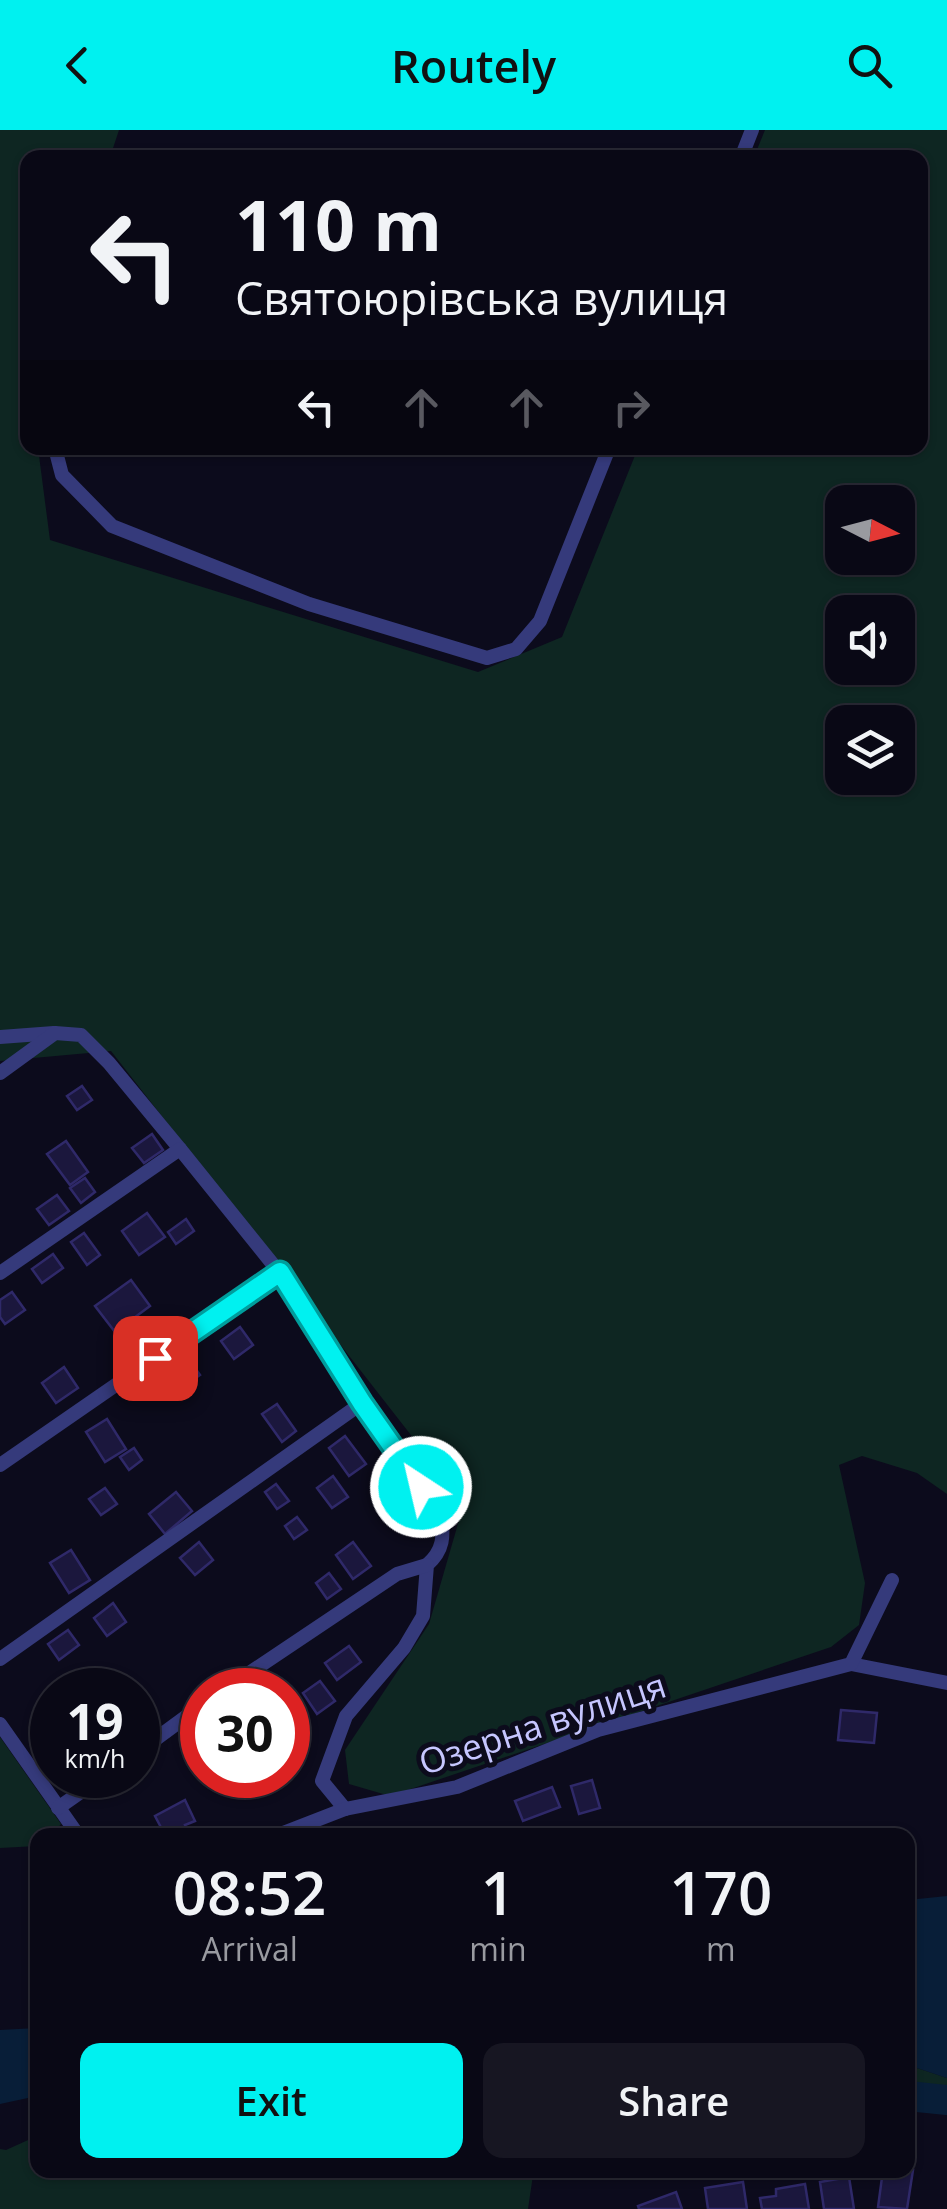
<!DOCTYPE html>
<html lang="en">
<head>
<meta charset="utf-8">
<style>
	:root { --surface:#090815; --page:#171622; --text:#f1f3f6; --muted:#999aa0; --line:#292934; --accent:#00f1f0 }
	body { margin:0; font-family:"Open Sans",sans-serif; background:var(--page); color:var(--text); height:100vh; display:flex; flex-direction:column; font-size:38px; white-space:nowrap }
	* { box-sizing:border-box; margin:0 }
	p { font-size:32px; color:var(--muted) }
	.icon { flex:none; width:55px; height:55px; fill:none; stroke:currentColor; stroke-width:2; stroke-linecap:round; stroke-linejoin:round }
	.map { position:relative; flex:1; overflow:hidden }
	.details { position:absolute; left:30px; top:1698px; width:885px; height:350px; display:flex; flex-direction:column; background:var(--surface); border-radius:20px; box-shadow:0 2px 8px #0004,0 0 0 2px var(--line) }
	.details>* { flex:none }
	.guide { position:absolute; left:20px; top:20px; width:908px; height:305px; border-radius:20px; box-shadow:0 2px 8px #0004,0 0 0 2px var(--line); background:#090815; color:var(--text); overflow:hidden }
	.needle { width:65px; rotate:96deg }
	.fabs { position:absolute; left:825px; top:355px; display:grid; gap:20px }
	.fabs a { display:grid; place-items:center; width:90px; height:90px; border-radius:20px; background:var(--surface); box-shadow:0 2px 8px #0004,0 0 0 2px var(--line); font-size:50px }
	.speed { position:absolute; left:30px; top:1538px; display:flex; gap:20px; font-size:50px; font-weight:700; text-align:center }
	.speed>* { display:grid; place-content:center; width:130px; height:130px; border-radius:50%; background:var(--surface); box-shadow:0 2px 8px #0004,0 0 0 2px var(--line); line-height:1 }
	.speed small { font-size:25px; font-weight:400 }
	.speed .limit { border:15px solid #d22; background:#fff; color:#111 }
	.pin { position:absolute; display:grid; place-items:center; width:85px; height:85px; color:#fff; margin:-42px; border-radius:20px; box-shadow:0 5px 15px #0006 }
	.me { position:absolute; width:110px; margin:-55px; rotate:325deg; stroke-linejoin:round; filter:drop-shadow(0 0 8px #0008) }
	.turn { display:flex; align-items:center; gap:35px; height:210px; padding:0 50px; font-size:45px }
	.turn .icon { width:130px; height:130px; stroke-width:2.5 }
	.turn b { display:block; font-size:70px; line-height:85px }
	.lanes { display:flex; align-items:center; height:95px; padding:0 50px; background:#0003; justify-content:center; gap:50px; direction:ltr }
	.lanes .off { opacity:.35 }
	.eta { display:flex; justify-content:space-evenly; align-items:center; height:170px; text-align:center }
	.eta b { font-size:60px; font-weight:600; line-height:70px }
	.cta { display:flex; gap:20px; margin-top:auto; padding:20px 50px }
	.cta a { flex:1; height:115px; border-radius:20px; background:var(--accent); color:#111; font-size:40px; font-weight:600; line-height:115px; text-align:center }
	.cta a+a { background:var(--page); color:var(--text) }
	header { display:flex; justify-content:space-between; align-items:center; height:130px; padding:0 50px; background:var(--accent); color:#111; font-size:45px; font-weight:600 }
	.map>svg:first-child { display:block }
	.green { fill:#0e2622; fill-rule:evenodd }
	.water { fill:#081e38 }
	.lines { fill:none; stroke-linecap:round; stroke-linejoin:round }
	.river { stroke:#081e38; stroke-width:30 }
	.building { fill:#1b173d; stroke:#2f2969; stroke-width:2.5 }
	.street { stroke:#353a7b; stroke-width:14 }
	.route-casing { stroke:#009d9c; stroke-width:25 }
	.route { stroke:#00f1f0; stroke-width:18 }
	.labels { text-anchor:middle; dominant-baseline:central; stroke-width:10; stroke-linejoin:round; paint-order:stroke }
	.street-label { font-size:35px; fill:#c6c6ff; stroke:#0c0b1c }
</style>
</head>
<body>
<header><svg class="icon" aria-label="back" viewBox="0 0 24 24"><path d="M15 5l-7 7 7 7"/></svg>Routely<svg class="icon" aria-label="search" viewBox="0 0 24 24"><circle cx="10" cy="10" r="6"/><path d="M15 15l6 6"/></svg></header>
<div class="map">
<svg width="947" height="2079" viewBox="0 0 947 2079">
	<rect width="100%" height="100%" fill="#0c0b1c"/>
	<g class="green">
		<path d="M0 0H119L110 27 28 28V318H38L50 410 478 542 562 507 638 318H920V28L754 27 765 0H947V1364L917 1343 862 1326 839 1335 865 1453 859 1495 831 1517 390 1666 349 1654 345 1620 429 1494 464 1373 111 921 0 931ZM842 372H898V428H842ZM842 482H898V538H842ZM842 592H898V648H842Z"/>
		<polygon points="0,1607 61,1694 52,1705 38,1705 37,1716 0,1718"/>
		<polygon points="908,1935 947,1948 947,1980 908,1966"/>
		<polygon points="37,2006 38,2040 556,2040 533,2045 528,2079 0,2079 0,2019 6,2020"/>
	</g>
	<g class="water">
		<polygon points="947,1766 947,1948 908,1935 908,1770"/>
		<polygon points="37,1898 37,1966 0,1974 0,1900"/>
	</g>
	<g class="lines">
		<polyline class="river" points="908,1966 947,1970"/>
	</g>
	<g class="building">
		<polygon points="82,956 92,970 77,980 67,966"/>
		<polygon points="152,1004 163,1020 144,1033 132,1018"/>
		<polygon points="66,1011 88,1042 70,1055 47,1024"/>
		<polygon points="85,1048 95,1062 81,1073 70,1058"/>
		<polygon points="57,1065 69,1081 49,1095 37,1079"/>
		<polygon points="147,1083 165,1107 139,1125 122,1101"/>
		<polygon points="186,1089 194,1101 176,1114 168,1102"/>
		<polygon points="84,1103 100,1125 87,1135 71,1112"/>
		<polygon points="53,1124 63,1138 42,1153 32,1139"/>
		<polygon points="131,1150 150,1176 115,1202 95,1176"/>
		<polygon points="12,1162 25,1180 5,1194 0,1187 0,1170"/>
		<polygon points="240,1197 253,1215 234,1229 221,1211"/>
		<polygon points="188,1228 200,1245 187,1254 175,1238"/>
		<polygon points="64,1237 78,1258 56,1273 42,1253"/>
		<polygon points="277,1274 296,1301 282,1312 262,1284"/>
		<polygon points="107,1289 126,1319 105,1332 86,1302"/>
		<polygon points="345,1306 366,1334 349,1346 329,1318"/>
		<polygon points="134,1318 142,1330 129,1340 120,1327"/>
		<polygon points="333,1346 348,1367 332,1378 317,1358"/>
		<polygon points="276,1354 289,1371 277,1379 265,1362"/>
		<polygon points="105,1358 117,1374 101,1385 89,1369"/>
		<polygon points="176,1362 192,1381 165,1404 149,1384"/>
		<polygon points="297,1387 307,1400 294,1409 285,1396"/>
		<polygon points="199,1412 213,1430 195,1445 180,1428"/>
		<polygon points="353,1412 371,1436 353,1449 336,1425"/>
		<polygon points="71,1420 90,1450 69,1463 50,1433"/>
		<polygon points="329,1443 341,1459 327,1469 316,1453"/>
		<polygon points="113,1473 126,1492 107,1506 94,1488"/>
		<polygon points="68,1500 79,1515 59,1530 48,1514"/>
		<polygon points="349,1516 361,1532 337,1550 325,1533"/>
		<polygon points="320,1551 335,1571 317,1584 303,1563"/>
		<polygon points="841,1580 877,1583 874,1613 838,1610"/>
		<polygon points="592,1650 600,1678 579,1684 571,1656"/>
		<polygon points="552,1657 560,1677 523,1691 515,1671"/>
		<polygon points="185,1670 195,1691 185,1695 188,1702 181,1705 165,1705 155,1686"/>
		<polygon points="883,2040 913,2040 907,2079 878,2077"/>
		<polygon points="849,2047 854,2079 824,2079 820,2052"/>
		<polygon points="743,2052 747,2079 708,2079 705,2058"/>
		<polygon points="805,2054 809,2079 762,2079 760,2068 776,2066 776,2059"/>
		<polygon points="676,2062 682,2079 639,2079 638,2076"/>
	</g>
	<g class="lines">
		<g class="street">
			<polyline points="741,28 752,0"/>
			<polyline points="55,318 62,345 112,396 309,474 487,528 516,519 540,491 609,318"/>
			<polyline points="0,907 54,903"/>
			<polyline points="0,943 55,903 81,905 109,933 180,1019"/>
			<path d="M0 1143 180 1019 279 1142 362 1273 441 1385C444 1406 444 1420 427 1435L423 1486 404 1518 346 1586 322 1651 345 1679"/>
			<polyline points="0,1335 279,1142"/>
			<polyline points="0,1529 362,1273"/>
			<polyline points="851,1534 947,1553"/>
			<polyline points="224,1560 397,1444 427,1435"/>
			<polyline points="0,1594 78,1705"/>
			<polyline points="138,1622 202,1575"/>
			<polyline points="58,1678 105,1645"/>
			<polyline points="278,1705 345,1679 457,1657 598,1600 851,1534 892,1450"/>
		</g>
	</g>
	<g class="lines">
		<g class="route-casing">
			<polyline id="route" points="155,1228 280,1142 362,1273 421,1357"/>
		</g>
		<use href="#route" class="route"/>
	</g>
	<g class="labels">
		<g class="street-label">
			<text transform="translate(542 1593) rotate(-18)">Озерна вулиця</text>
		</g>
	</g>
</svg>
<div class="fabs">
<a><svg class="needle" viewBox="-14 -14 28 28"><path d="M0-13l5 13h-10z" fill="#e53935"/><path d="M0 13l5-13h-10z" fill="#999aa0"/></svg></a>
<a><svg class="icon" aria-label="sound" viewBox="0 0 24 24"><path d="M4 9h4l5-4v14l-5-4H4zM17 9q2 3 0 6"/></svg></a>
<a><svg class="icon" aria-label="layers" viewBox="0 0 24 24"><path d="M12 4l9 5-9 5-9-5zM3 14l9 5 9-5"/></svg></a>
</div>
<div class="speed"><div>19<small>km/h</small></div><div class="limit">30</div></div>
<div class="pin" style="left:155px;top:1228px;background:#d93025"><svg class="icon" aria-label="arrive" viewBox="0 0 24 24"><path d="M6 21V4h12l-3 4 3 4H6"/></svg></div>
<svg class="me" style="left:421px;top:1357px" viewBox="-20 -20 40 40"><circle r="17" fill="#00f1f0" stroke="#fff" stroke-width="3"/><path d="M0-11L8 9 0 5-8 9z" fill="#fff"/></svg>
<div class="guide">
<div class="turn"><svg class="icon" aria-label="left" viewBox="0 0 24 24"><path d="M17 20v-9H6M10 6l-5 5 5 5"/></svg><div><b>110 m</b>Святоюрівська вулиця</div></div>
<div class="lanes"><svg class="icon" aria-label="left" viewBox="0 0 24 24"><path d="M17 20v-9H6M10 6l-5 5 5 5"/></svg><svg class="icon off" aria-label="ahead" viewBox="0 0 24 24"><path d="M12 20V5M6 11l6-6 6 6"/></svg><svg class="icon off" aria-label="ahead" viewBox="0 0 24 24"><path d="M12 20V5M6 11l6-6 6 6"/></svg><svg class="icon off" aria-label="right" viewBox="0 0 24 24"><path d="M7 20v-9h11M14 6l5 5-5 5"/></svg></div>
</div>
<section class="details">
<div class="eta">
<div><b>08:52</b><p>Arrival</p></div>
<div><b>1</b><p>min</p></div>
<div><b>170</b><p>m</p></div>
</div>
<div class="cta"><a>Exit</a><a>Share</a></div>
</section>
</div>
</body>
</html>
